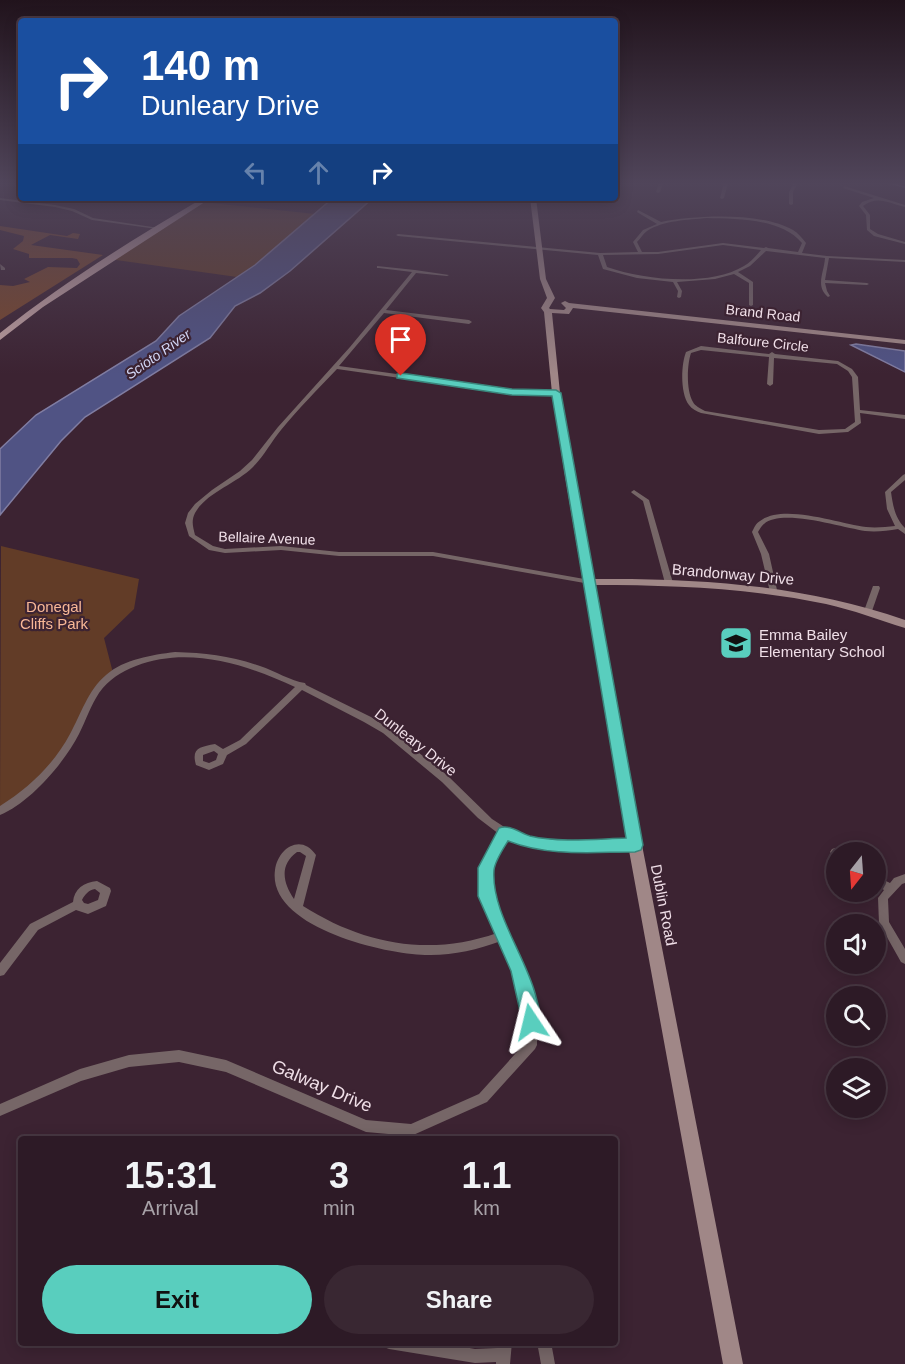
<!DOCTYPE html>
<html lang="en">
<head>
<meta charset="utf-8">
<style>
	:root { --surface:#2d1a26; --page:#392732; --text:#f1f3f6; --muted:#a7a1a7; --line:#483843; --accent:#59cebe }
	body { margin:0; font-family:Arial,sans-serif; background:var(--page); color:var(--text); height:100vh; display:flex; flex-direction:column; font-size:22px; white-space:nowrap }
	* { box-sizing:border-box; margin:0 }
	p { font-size:20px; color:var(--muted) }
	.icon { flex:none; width:33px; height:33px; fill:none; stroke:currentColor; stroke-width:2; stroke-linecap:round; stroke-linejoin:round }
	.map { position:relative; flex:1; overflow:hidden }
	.sheet { position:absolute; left:18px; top:1136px; width:600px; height:210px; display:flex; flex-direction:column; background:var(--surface); border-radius:6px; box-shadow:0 3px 15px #0003,0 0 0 2px var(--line) }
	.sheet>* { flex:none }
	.top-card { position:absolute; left:18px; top:18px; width:600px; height:183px; border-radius:6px; box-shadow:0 3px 15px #0003,0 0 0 2px var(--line); background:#1a4fa0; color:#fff; overflow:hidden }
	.needle { width:39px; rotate:197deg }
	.controls { position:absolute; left:826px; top:842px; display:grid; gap:12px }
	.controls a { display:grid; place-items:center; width:60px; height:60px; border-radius:50%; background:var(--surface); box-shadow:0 3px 15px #0003,0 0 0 2px var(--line); font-size:30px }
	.pin { position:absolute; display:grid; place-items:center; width:51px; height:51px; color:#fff; margin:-62px -26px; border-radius:50% 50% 50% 0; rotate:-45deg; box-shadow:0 0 6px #0007 }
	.pin .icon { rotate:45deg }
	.me { position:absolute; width:66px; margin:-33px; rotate:350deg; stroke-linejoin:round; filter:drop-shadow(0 0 4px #0008) }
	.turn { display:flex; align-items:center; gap:21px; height:126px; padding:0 24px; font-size:27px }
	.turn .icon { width:78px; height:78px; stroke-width:2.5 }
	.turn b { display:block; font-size:42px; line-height:51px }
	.lanes { display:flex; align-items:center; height:57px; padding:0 24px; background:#0003; justify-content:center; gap:30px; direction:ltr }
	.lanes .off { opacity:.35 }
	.eta { display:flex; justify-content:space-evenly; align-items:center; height:102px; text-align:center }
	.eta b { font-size:36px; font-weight:800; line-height:42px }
	.cta { display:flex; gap:12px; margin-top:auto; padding:12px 24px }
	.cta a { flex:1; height:69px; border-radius:36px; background:var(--accent); color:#111; font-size:24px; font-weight:800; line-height:69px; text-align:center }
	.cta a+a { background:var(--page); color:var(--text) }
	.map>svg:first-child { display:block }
	.green { fill:#623c27 }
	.forest { fill:#78462b }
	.water { fill:#505384; stroke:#807da2; stroke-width:1.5 }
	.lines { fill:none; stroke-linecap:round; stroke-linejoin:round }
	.stream { stroke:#807da2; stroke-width:1.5 }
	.street { fill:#766667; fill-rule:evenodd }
	.secondary { fill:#a08787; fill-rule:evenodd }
	.primary { fill:#c0a0a1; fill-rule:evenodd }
	.route { fill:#59cebe; stroke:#3a867c; stroke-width:1.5 }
	.labels { text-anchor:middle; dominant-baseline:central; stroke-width:4.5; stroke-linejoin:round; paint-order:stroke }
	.far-street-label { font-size:14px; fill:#f0dfe8; stroke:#3c2332 }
	.far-water-label { font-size:14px; font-style:italic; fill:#d2d6f6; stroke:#3c2332 }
	.street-label { font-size:15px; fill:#f0dfe8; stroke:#3c2332 }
	.park-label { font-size:15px; fill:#f8b796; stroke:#3c2332 }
	.poi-label { font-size:15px; fill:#f0dfe8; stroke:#3c2332; text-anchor:start }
	.near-street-label { font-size:18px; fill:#f0dfe8; stroke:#3c2332 }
</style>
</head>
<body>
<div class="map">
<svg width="905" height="1364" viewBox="0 0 905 1364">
	<rect width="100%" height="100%" fill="#3c2332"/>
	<g class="green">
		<polygon points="202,202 315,214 255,265 237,277 109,259"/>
		<polygon points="1,546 139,579 134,609 104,638 113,673 107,677 69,745 43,779 0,810"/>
	</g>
	<polygon class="forest" points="0,226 67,236 73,233 80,234 78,239 50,235 31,245 103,255 0,320 0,285 13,286 30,282 24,279 48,267 77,268 80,264 77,259 72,258 29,258 29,254 13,249 23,241 24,236 0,230"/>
	<g class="water">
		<polygon points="333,198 373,198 290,271 260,293 235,306 210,338 85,417 61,441 0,515 0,449 36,415 156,341 179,316 255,265"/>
		<polygon points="856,344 905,351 905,372 851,345"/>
	</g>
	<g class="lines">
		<polyline class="stream" points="888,183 905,187"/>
		<g class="street">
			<polygon points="659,183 663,183 660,192 658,193 656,192"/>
			<polygon points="724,183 728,183 724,198 722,199 720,198"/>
			<polygon points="794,183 798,183 793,192 793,204 791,205 789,204 789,192"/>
			<path d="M844 186 905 205V207C889 203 877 195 863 206L870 215V229L878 234 905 242V244L874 236 867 230 866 215 859 206 862 202 874 198 843 188Z"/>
			<polygon points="0,198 55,205 74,209 93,218 159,228 157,229 92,220 72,211 55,207 0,200"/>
			<polygon points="263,198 267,198 264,200 262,199"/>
			<path d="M638 210 661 222C696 215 761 212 793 230 798 233 802 238 806 243L802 253 827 256 905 260V262L829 258 825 280 867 283 869 284 867 285 825 283 827 291 830 296 828 297C815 286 824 273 825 258L766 251 750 266 738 272 753 282V305L751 306 749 305V283L734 274 715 279 677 282 682 291 681 297 679 298 677 297 678 291 673 282 637 278 603 269 598 255 398 236 396 235 398 234 600 253 638 252 633 242 643 230 657 224 637 212ZM707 218C737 219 781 218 802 243L798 252 768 248 766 247 764 248 723 243 658 252H642L637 242C640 239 643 234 647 231 664 220 688 220 707 218ZM723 245 761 250C756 256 751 262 744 266 709 287 644 280 607 267L603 255 658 254Z"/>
			<polygon points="0,264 5,268 5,270 1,270"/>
			<path d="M377 266 415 270 449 275 447 276 416 273 386 310 469 320 472 322 469 324 384 313 339 366 512 390 556 391 559 393 556 395 512 394 337 369C318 389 298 409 281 430 271 442 264 456 253 467 236 484 207 492 195 513 191 521 193 527 195 535L213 546 225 549 281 546 339 552H433L590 580 594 582 593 584H590L433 556H339L281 550 225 553 209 550 189 536 185 523 188 513 195 504 212 490 240 471 252 460 278 427 350 347 412 272 379 268H377Z"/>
			<path d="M701 346 769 354 772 352 775 354 838 361 852 369 858 377 860 410 905 415V419L860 413 861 423 848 432 819 434 701 413C696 411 692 409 689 405 680 393 681 365 686 352ZM701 350 769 357 767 384 770 386 773 384 774 358 837 364 848 371 852 377 855 422 845 429 819 430 705 411C700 408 695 406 693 402 686 390 687 365 691 353Z"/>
			<path d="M905 474V480L891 492C893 506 895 518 905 528V534L898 529C887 531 876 532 865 531 843 528 782 508 764 524 761 526 760 529 758 532L769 554 777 590 776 592H770L761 554 752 532C754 528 756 523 760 521 784 503 839 524 866 527 876 528 886 527 895 526L887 509 885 492 903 475Z"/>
			<polygon points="634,490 649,500 673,583 672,585 669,585 665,583 643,501 632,493 631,492"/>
			<polygon points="873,586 879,586 880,588 872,611 868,613 864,611"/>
			<path d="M175 652C206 653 231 656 260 666 275 671 291 681 305 683L306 685 371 717 389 729 448 776 492 819 509 830 523 835 553 841H619L638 842 640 845 638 848 635 849C591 848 548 854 507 837L491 868V896L507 931 510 935V936L525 971 537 1010V1045L535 1049 487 1102 411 1136 366 1132 226 1072 179 1062 129 1067 81 1081 0 1116V1104L80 1069 129 1055 179 1050 226 1060 366 1120 411 1124 479 1094 525 1043V1010L515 971 501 941C476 950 451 956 425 955 384 954 267 927 275 870 278 848 301 833 316 855L303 906C363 944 429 957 497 933L481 896V868L499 834 478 818 442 782 383 733 364 722 302 690 246 744 227 755 223 764 209 770 196 765C191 748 200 747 215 744L223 749 240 740 295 687C246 664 188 646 136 666 121 672 109 679 99 693 91 705 86 720 79 734 64 763 31 802 0 815V806C29 788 54 764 70 734 81 714 88 690 106 675 124 659 152 655 175 652ZM214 751 218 754 216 760 209 763 203 761V755ZM297 852H300L306 856 294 899C283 883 279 865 297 852Z"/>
			<polygon points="835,848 841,852 837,852 837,858 834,857 830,852 832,849"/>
			<polygon points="905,874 905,883 902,884 888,899 889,922 905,949 905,964 901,962 879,923 878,898 884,890 876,885 876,876 890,883 894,878"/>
			<path d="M97 881 110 888 111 891 106 906 88 914 76 910 38 930 4 975 0 976V963L30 924 73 902C74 889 84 882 97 881ZM95 889 100 893 98 900 88 904 84 903 82 900C85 894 89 890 95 889Z"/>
			<polygon points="382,1342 436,1342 475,1349 497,1348 498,1342 512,1342 510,1364 496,1364 496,1362 475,1363 389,1349 384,1347"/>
			<polygon points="537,1342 551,1342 555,1364 541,1364"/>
		</g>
		<path class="secondary" d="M530 198H536L546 279 555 298 549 308 550 309 564 310 566 308 561 303 565 301 569 303 905 340V344L573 308 569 314 552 313 560 393 593 579C702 578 802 585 905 620V628C879 620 853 610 826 604 750 588 672 585 595 585L642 845 743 1364H723L628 845 565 476 552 393 544 312 541 308 547 298 540 279Z"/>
		<path class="primary" d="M203 198H211L43 307 0 340V333C64 282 133 239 203 198Z"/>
	</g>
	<linearGradient id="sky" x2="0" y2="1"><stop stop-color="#21131c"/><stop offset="0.49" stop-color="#50455a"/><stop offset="1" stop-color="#50455a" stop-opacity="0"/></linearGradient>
	<rect width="905" height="374" fill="url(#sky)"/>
	<path class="route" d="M401 373 512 389 556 390 561 393 643 845 641 850 635 852C592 852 549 857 508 841 503 849 495 861 494 870 491 910 524 954 535 993 538 1005 543 1016 537 1029L531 1031 524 1029 511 971 478 896V868L499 828C510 824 520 833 530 836 561 843 595 839 626 838L552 396 512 395 397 378V374Z"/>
	<defs>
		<g id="school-square" transform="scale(1.725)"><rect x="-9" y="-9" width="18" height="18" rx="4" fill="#59cebe" stroke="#3c2332"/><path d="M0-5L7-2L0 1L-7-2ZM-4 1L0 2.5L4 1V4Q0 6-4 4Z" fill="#111"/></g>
	</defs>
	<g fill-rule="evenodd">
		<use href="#school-square" x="736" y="643"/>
	</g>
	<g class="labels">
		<g class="far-street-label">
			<text transform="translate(763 313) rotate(6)">Brand Road</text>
			<text transform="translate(763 342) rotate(6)">Balfoure Circle</text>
			<text transform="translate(267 538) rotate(2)">Bellaire Avenue</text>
		</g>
		<g class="far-water-label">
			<text transform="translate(158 354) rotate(-35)">Scioto River</text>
		</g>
		<g class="street-label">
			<text transform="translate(733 574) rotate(5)">Brandonway Drive</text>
			<text transform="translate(416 742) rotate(38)">Dunleary Drive</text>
			<text transform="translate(664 905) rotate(79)">Dublin Road</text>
		</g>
		<g class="park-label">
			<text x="54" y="606">Donegal<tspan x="54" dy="17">Cliffs Park</tspan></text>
		</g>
		<g class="poi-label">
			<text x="759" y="634">Emma Bailey<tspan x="759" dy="17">Elementary School</tspan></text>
		</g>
		<g class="near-street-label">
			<text transform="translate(322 1086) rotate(23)">Galway Drive</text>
		</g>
	</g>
</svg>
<div class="controls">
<a><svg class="needle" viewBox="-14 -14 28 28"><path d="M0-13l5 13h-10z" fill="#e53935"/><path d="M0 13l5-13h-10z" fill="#a7a1a7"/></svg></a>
<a><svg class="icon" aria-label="sound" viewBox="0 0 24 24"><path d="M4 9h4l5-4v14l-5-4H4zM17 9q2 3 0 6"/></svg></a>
<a><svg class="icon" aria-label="search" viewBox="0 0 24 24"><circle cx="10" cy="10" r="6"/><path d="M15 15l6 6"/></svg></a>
<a><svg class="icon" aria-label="layers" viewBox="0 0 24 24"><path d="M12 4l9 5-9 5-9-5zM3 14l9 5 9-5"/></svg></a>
</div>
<div class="pin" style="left:401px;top:376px;background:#d93025"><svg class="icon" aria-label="arrive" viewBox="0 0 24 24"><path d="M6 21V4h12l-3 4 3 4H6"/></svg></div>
<svg class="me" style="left:531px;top:1022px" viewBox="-20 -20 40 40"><path d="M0-17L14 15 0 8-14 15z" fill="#59cebe" stroke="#fff" stroke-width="4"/></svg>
<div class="top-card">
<div class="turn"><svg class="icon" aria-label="right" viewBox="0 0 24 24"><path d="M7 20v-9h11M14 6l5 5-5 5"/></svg><div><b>140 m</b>Dunleary Drive</div></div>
<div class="lanes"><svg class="icon off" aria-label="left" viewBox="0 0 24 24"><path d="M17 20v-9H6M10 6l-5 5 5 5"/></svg><svg class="icon off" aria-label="ahead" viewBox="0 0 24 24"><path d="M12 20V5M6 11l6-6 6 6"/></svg><svg class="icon" aria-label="right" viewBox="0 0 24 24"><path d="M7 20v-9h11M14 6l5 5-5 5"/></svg></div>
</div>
<section class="sheet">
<div class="eta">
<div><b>15:31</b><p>Arrival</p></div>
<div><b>3</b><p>min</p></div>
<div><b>1.1</b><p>km</p></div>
</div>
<div class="cta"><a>Exit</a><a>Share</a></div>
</section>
</div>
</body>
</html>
